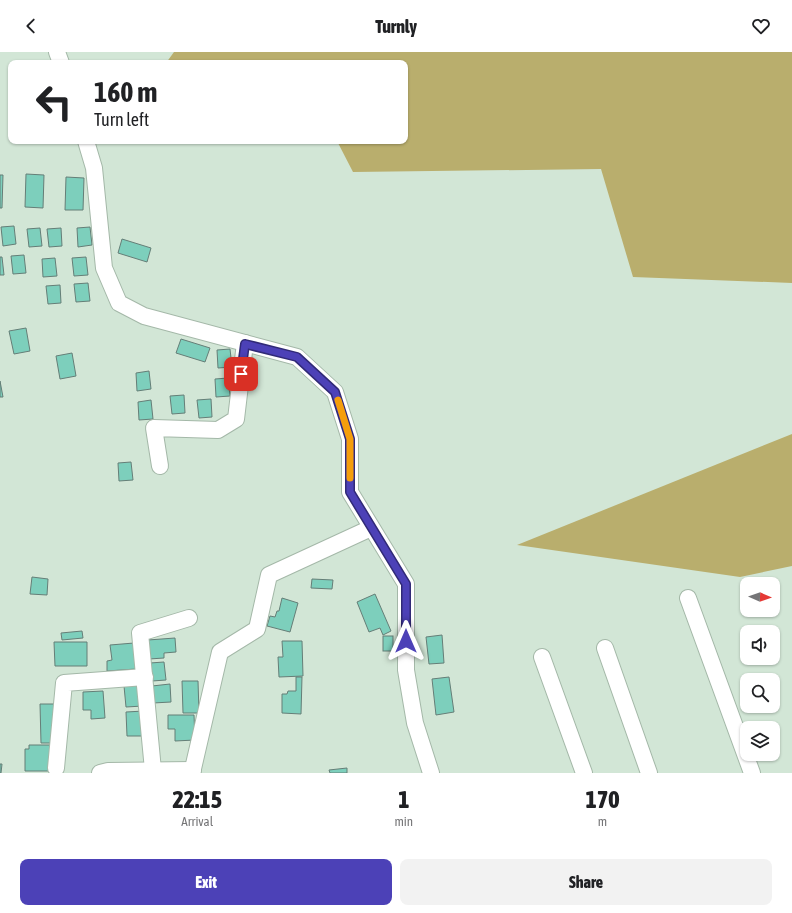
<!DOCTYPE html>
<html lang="en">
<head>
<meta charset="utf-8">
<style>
	:root { --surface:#fff; --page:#f2f2f2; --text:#202124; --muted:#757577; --accent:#4c41b7 }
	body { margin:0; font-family:"Asap Condensed",sans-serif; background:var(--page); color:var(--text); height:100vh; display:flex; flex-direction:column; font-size:15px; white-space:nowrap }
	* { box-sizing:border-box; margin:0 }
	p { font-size:13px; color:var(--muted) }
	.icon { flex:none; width:22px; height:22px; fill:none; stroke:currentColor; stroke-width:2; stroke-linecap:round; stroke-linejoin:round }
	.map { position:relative; height:721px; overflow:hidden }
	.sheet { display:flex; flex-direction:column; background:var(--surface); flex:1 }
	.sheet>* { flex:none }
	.top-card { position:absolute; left:8px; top:8px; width:400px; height:84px; border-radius:8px; box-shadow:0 1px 3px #0004; background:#fff; color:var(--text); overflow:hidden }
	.needle { width:26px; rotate:92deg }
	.controls { position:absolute; left:740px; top:525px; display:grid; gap:8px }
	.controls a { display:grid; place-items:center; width:40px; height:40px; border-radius:8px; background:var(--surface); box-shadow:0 1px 3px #0004; font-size:20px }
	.pin { position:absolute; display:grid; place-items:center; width:34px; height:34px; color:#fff; margin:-17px; border-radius:8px; box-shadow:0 2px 6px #0006 }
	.me { position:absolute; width:44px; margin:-22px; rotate:0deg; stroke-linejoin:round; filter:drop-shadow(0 0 3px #0008) }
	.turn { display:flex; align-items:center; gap:14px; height:84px; padding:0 20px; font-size:18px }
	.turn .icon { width:52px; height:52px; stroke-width:2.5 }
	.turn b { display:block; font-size:28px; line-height:34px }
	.eta { display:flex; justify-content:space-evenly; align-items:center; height:68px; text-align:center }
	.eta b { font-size:24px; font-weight:800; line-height:28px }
	.primary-button { display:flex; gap:8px; margin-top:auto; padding:8px 20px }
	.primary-button a { flex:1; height:46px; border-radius:8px; background:var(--accent); color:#fff; font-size:16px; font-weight:800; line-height:46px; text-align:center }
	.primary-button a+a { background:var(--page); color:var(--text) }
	header { display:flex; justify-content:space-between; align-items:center; height:52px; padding:0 20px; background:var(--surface); font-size:18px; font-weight:800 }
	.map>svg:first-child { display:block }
	.forest { fill:#b9ae6d }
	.building { fill:#7dcfbc; stroke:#657e77 }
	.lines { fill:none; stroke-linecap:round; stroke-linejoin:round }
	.minor-casing { stroke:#a4b8a8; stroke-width:18 }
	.minor { stroke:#fff; stroke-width:16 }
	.route-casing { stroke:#312a77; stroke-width:10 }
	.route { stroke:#4c41b7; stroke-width:7 }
	.slow { stroke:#f59e0b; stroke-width:7 }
</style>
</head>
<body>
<header><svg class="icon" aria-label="back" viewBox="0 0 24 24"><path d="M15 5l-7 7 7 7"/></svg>Turnly<svg class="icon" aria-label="heart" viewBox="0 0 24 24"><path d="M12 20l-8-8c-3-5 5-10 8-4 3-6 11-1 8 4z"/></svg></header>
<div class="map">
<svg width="792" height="721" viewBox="0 0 792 721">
	<rect width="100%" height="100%" fill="#d2e6d6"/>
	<g class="forest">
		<polygon points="174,0 792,0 792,231 633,225 601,117 353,120 337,89 405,89 405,11 166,11"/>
		<polygon points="792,382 792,514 740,525 517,493"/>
	</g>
	<g class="building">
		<polygon points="26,122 44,123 43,156 25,155"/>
		<polygon points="0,123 3,123 2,156 0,156"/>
		<polygon points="66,125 84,126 83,158 65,158"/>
		<polygon points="14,174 16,192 3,194 1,175"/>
		<polygon points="90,175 92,193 78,195 77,176"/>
		<polygon points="40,176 42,194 29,195 27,177"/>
		<polygon points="61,176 62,194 49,195 47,177"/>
		<polygon points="122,187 151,196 147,210 118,201"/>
		<polygon points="24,203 26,221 13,222 11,204"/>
		<polygon points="0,205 2,205 4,223 0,223"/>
		<polygon points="86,205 88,223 74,224 72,206"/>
		<polygon points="55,206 57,224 43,225 42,207"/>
		<polygon points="88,231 90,249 76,250 74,232"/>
		<polygon points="60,233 61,251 48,252 46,234"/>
		<polygon points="26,276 30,299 14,302 9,279"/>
		<polygon points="181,287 210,296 205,310 176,301"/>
		<polygon points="230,297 232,315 218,316 217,298"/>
		<polygon points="72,301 76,324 60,327 56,304"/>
		<polygon points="149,319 151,337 137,339 136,321"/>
		<polygon points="228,326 230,344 216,345 215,327"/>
		<polygon points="0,329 3,345 0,345"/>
		<polygon points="184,343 185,361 172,362 170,344"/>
		<polygon points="211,347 212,365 199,366 197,348"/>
		<polygon points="151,348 153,367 139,368 138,350"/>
		<polygon points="131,410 133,428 119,429 118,411"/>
		<polygon points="32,525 48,527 47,543 30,542"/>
		<polygon points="312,527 333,528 332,537 311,536"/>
		<polygon points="375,542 391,579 383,583 380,576 369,580 357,550"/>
		<polygon points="282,546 298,551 290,580 267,574 270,564 275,565 277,559 279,559"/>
		<polygon points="82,579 83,586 62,588 61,581"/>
		<polygon points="442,583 444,611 429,612 426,585"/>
		<rect x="383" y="584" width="10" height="15"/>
		<polygon points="175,586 176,600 164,601 164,606 149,607 148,588"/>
		<polygon points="282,589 302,589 303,624 279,625 278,605 283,605"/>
		<polygon points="54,590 87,590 87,614 55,614"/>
		<polygon points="134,591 136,617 107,619 107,609 112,608 110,593"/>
		<polygon points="164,610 166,628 152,629 150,611"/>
		<polygon points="296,625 302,625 301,662 282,661 282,642 287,642 288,639 296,639"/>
		<polygon points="449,625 454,660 436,663 432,627"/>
		<polygon points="182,629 198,629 199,661 183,661"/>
		<polygon points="170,632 171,650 153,651 152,634"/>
		<polygon points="141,633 143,654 126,655 124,634"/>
		<polygon points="103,639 105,666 91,667 91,658 83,658 83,640"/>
		<polygon points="40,652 54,652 55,691 41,691"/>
		<polygon points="144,659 145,684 127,684 126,660"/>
		<polygon points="168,663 194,663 195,688 175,689 175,677 168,677"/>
		<polygon points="29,693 55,693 51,719 25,719 25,697 29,697"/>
		<polygon points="0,712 2,712 1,721 0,721"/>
		<polygon points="347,716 347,721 330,721 329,718"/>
	</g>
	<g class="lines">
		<g class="minor-casing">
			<g id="minor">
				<polyline points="57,0 61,11"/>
				<polyline points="86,89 94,116 104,216 119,251 144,264 297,305 335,340 350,387 350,440 406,532 406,618 415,671 431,721"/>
				<polyline points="160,414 154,376 218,378 236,367 245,291"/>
				<polyline points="688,546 752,721"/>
				<polyline points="605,596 649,721"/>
				<polyline points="542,605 584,721"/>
				<polyline points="56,716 64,631 145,625"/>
				<polyline points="153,718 140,581 189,566"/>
				<polyline points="100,721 108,719 193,718"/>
				<polyline points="192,721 220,600 257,577 269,523 371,476"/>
			</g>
		</g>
		<use href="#minor" class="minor"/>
	</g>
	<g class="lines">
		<g class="route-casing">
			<polyline id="route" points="241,322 245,292 297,305 335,340 350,387 350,440 406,532 406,589"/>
		</g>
		<use href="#route" class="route"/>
		<polyline class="slow" points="338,348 350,387 350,426"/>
	</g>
</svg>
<div class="controls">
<a><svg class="needle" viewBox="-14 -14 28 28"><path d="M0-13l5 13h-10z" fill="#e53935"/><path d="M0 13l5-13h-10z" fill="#757577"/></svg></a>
<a><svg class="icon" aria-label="sound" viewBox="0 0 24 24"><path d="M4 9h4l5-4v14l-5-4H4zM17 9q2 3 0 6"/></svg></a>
<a><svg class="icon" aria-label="search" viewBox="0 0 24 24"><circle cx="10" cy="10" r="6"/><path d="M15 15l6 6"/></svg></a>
<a><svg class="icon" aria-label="layers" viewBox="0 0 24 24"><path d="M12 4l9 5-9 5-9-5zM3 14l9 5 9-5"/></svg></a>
</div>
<div class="pin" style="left:241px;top:322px;background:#d93025"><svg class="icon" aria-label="arrive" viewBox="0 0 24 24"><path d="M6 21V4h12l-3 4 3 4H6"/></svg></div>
<svg class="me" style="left:406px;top:589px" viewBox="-20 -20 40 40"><path d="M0-17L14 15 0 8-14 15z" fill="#4c41b7" stroke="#fff" stroke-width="4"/></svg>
<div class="top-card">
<div class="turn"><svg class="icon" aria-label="left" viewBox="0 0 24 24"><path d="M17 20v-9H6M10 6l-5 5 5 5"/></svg><div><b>160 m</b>Turn left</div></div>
</div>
</div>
<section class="sheet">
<div class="eta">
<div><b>22:15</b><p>Arrival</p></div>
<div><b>1</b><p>min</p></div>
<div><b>170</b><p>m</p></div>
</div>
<div class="primary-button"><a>Exit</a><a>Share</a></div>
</section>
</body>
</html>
